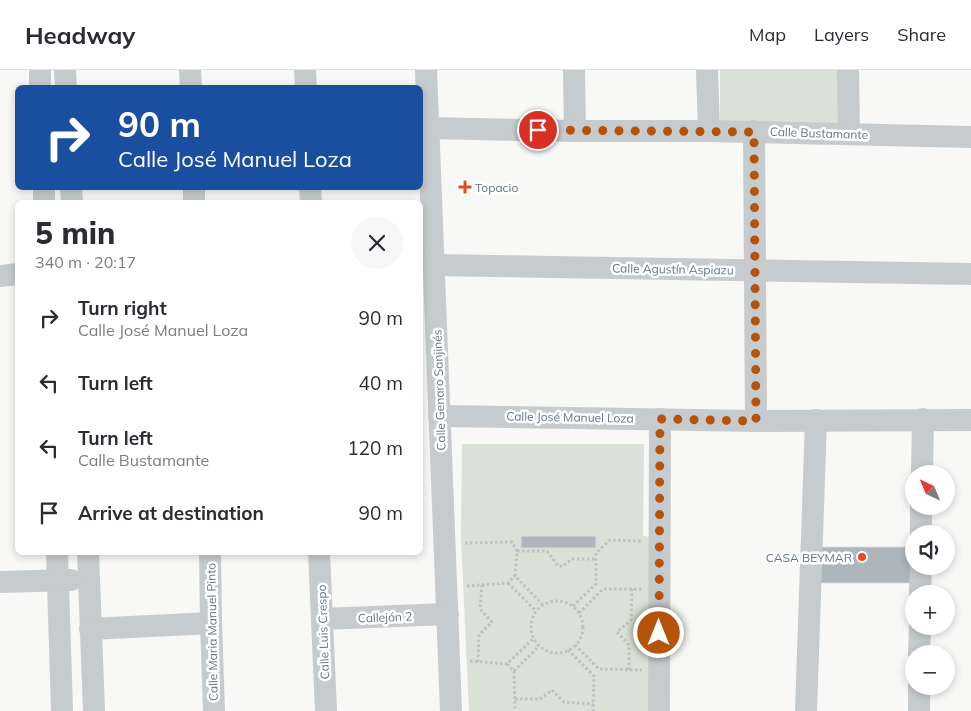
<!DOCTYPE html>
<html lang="en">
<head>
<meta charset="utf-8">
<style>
	:root { --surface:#fff; --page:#f7f7f7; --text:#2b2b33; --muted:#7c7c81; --line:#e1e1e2 }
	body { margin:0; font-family:Mulish,sans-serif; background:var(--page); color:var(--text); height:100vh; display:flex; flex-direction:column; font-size:19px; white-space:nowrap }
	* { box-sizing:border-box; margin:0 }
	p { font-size:16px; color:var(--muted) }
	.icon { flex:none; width:28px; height:28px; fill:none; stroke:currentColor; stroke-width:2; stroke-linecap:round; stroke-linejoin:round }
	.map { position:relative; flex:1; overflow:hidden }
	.details { position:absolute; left:15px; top:130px; width:408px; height:355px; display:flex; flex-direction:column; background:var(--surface); border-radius:8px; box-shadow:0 2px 8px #0003 }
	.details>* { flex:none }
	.banner { position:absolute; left:15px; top:15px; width:408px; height:105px; border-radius:8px; box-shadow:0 2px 8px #0003; background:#1a4fa0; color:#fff; overflow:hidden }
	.needle { width:32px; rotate:316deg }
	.tools { position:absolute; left:905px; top:395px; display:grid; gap:10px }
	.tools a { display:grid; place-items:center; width:50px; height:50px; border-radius:50%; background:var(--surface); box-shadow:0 2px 8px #0003; font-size:25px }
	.pin { position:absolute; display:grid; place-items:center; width:42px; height:42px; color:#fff; margin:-21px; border:2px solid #fff; border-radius:50%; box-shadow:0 1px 5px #0007 }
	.me { position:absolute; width:55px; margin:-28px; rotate:0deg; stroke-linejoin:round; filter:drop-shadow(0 0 4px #0008) }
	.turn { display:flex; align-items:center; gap:18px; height:105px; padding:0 20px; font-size:22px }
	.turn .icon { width:65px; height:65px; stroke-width:2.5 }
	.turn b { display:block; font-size:35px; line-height:42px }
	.round { display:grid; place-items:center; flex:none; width:52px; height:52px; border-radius:26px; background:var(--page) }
	.head { display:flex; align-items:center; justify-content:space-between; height:85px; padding:0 20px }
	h1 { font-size:30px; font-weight:800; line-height:38px }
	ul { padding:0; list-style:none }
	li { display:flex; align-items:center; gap:15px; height:65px; padding:0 20px }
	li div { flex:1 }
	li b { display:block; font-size:19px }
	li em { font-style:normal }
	header { display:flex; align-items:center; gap:30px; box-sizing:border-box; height:70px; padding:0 25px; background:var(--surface); border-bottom:1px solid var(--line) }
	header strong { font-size:24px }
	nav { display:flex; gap:28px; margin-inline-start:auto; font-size:18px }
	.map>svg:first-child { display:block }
	.green { fill:#dae1d6 }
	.building { fill:#acb6bb; stroke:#dadad8 }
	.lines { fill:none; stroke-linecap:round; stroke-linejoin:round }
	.path { stroke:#bfc2c4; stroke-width:3; stroke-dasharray:2.5 2.5; stroke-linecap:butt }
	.minor { stroke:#c6cbcd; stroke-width:22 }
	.route { stroke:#b45309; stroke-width:9; stroke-dasharray:0 16.2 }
	.poi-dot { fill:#ed4621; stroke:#fff; stroke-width:2 }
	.labels { text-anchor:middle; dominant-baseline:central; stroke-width:5; stroke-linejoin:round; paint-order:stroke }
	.street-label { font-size:12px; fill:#627682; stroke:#fff }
	.poi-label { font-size:12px; fill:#627682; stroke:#fff; text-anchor:start }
</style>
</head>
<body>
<header>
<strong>Headway</strong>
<nav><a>Map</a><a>Layers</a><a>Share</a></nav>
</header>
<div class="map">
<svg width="971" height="641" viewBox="0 0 971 641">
	<rect width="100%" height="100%" fill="#f8f8f6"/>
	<g class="green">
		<polygon points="720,0 838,0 840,56 720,52"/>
		<polygon points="462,374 644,374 643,466 650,467 648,641 469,641 461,467"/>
	</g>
	<g class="building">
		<rect x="521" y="466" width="75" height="12"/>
		<polygon points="811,477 914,477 914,496 920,513 810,513"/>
	</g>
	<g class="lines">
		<g class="path">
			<polyline points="465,473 512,472 517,481 515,506 543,535"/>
			<polyline points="517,481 547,481 558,496 563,496 572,489 596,489"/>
			<polyline points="508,513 536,541"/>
			<polyline points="467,516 508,513 515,506"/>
			<circle cx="557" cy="557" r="26"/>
			<polyline points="573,536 596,514 596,483 610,470 642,471"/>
			<polyline points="579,543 603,519 641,519"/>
			<polyline points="575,575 599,599 642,600"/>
			<polyline points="568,580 594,606 593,641"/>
			<polyline points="470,591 507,594 534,568"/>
			<polyline points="478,592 479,565 492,552 480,539 482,515"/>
			<polyline points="507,594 514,601 515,641"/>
			<polyline points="629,600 629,575 617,562 631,550 632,519"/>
			<polyline points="514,601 539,576"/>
			<polyline points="515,629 540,629 552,620 564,632 593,634"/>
		</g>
		<g class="minor">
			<polyline points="40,0 40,18"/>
			<polyline points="65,0 66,18"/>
			<polyline points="190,0 191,18"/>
			<polyline points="305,0 306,18"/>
			<polyline points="426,0 451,641"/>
			<polyline points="574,0 575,61"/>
			<polyline points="707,0 709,61"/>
			<polyline points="848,0 849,64"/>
			<polyline points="427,58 575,61 709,61 971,67"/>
			<polyline points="754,61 756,351"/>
			<polyline points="44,118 44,132"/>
			<polyline points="71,118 72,132"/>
			<polyline points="194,118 194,132"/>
			<polyline points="310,118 311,132"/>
			<polyline points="434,195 971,204"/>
			<polyline points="0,206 18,204"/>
			<polyline points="439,346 756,351 971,350"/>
			<polyline points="922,404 923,349"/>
			<polyline points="921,464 921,436"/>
			<polyline points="57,482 62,641"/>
			<polyline points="88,482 94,641"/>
			<polyline points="210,482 211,553 214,641"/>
			<polyline points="319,482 326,641"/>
			<polyline points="0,512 71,510"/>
			<polyline points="920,524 921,496"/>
			<polyline points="322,549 448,544"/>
			<polyline points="90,559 211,553"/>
			<polyline points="919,584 920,556"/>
			<polyline points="659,641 660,349"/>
			<polyline points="806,641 816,350"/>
			<polyline points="919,641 919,616"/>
		</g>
	</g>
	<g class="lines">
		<polyline class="route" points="538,60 754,62 756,351 660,349 659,563"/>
	</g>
	<g class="poi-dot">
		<path d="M462.5 109.5h5v5h5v5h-5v5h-5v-5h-5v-5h5z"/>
		<circle cx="862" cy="487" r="5"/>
	</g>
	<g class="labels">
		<g class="street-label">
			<text transform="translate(819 63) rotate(2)">Calle Bustamante</text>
			<text transform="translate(673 199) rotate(1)">Calle Agustín Aspiazu</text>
			<text transform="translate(439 320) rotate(-92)">Calle Genaro Sanjinés</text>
			<text transform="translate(570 347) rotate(1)">Calle José Manuel Loza</text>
			<text transform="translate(385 547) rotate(-2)">Callejón 2</text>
			<text transform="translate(212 562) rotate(-91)">Calle Maria Manuel Pinto</text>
			<text transform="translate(323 562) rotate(-92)">Calle Luis Crespo</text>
		</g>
		<g class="poi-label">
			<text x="475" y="117">Topacio</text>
			<text x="852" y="487" text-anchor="end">CASA BEYMAR</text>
		</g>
	</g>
</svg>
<div class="tools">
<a><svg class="needle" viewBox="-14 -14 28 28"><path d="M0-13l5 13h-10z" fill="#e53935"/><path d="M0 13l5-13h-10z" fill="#7c7c81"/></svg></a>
<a><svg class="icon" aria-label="sound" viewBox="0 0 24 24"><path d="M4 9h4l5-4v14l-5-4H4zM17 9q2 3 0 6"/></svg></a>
<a>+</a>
<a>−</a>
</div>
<div class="pin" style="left:538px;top:60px;background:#d93025"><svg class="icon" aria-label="arrive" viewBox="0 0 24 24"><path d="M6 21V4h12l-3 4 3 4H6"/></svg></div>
<svg class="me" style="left:659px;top:563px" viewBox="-20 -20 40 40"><circle r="17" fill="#b45309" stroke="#fff" stroke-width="3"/><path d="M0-11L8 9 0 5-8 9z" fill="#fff"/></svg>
<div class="banner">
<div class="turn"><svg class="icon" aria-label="right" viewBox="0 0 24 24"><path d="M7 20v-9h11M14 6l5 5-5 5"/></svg><div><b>90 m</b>Calle José Manuel Loza</div></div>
</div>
<section class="details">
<div class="head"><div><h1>5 min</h1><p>340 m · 20:17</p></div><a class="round"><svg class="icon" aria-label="close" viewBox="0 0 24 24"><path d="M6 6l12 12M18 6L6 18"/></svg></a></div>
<ul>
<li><svg class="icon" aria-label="right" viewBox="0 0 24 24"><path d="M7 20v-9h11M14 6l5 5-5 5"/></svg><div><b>Turn right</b><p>Calle José Manuel Loza</p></div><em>90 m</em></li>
<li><svg class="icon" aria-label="left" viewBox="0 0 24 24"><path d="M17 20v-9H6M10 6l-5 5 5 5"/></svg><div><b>Turn left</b></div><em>40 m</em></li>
<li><svg class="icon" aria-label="left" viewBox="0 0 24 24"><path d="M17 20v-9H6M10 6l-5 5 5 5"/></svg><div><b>Turn left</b><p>Calle Bustamante</p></div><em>120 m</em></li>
<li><svg class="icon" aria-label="arrive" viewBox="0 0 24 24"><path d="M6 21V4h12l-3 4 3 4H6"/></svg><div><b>Arrive at destination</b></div><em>90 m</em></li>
</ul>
</section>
</div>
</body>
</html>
